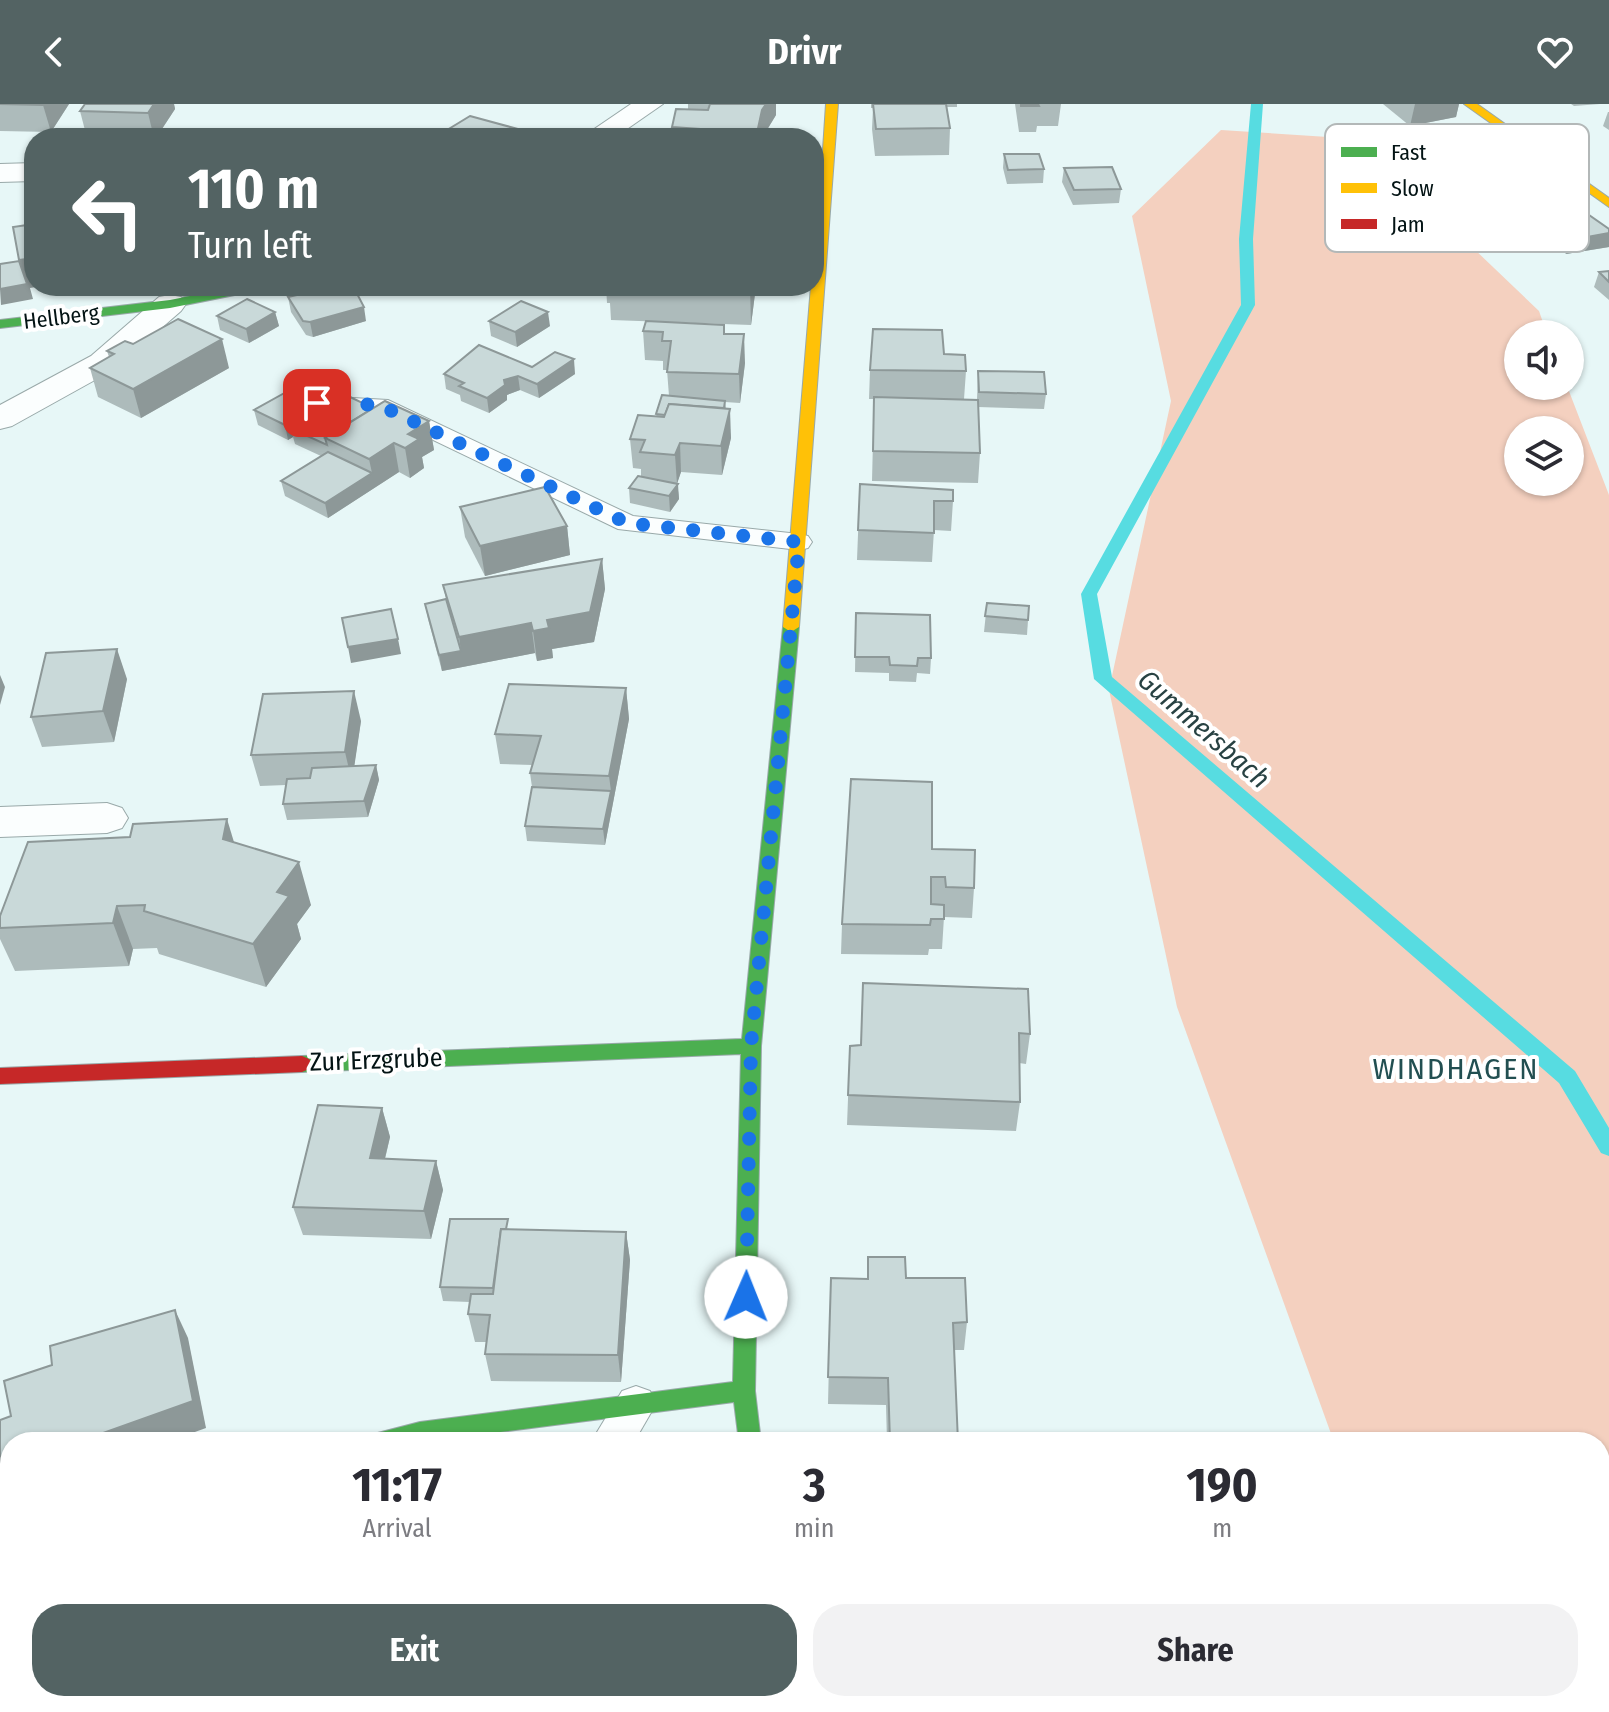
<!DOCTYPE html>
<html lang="en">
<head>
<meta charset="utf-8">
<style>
	:root { --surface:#fff; --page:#f2f2f3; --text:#2b2b33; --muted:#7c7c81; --accent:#536363 }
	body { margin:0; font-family:"Fira Sans Condensed",sans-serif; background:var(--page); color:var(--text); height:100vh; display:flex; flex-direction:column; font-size:30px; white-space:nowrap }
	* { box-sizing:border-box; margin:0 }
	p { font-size:26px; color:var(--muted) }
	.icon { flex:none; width:44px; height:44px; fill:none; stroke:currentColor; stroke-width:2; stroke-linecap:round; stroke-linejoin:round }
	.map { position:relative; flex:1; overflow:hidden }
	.details { position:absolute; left:0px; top:1328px; width:1610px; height:280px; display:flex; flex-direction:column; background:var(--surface); border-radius:32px 32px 0 0; box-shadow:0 2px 6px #0004 }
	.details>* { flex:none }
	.guide { position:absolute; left:24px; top:24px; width:800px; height:168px; border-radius:32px; box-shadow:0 2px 6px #0004; background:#536363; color:#fff; overflow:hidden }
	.fabs { position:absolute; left:1504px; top:216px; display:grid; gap:16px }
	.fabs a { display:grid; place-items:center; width:80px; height:80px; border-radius:50%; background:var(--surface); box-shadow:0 2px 6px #0004; font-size:40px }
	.pin { position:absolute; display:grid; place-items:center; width:68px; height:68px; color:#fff; margin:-34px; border-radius:16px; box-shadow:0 4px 12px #0006 }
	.me { position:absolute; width:88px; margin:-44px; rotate:1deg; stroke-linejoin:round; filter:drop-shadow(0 0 6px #0008) }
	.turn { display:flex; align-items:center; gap:28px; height:168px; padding:0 32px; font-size:36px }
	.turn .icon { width:104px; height:104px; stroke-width:2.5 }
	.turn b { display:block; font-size:56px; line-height:68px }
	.eta { display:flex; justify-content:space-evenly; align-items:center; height:136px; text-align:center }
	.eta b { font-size:48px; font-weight:700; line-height:56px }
	.cta { display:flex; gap:16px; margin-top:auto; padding:16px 32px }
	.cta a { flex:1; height:92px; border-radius:32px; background:var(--accent); color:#fff; font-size:32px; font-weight:700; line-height:92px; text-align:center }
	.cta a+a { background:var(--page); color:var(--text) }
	header { display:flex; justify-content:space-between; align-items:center; height:104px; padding:0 32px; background:var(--accent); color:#fff; font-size:36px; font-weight:700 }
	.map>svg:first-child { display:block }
	.built { fill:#d1f9fa }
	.green { fill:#f4d0bf; fill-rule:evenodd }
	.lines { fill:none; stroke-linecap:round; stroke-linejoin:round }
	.stream { fill:#57dce1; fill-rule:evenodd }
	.lane-casing { stroke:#99a9a9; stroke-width:2 }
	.street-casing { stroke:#99a9a9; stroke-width:2 }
	.fast-casing { stroke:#99a9a9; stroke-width:2 }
	.slow-casing { stroke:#99a9a9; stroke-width:2 }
	.jam-casing { stroke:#99a9a9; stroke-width:2 }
	.lane { fill:#fbfefe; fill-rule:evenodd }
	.street { fill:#fbfefe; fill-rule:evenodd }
	.fast { fill:#4caf50; fill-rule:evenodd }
	.slow { fill:#ffc107; fill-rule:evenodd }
	.jam { fill:#c62828; fill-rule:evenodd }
	.wall { fill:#adbbbb }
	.shaded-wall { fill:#8d9898 }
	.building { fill:#c9d9d9; stroke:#8d9898; stroke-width:2 }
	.route { stroke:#1a73e8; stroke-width:14; stroke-dasharray:0 25.2 }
	.labels { text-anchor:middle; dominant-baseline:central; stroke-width:8; stroke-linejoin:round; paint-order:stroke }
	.far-street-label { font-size:22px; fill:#031314; stroke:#fff }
	.street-label { font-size:26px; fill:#031314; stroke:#fff }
	.water-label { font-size:28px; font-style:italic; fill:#284243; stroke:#fff }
	.quarter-label { font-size:30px; letter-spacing:2px; fill:#224f51; stroke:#fff }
	.key { fill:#fff; stroke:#b3b8b8; stroke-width:2 }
	.key-label { font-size:22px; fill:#031314 }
</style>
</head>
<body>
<header><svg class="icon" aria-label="back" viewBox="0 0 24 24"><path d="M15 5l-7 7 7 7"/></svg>Drivr<svg class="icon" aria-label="heart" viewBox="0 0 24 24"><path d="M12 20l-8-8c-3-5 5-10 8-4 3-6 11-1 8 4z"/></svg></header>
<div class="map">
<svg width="1609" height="1608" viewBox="0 0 1609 1608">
	<rect width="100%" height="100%" fill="#e7f7f7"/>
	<polygon class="built" points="152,1598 716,1598 717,1608 148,1608"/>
	<path class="green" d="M1221 26 1359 35 1539 207 1547 230H1518V282H1567L1609 391V1608H1431L1428 1598H1600V1338H1334L1177 903 1109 586 1171 297 1132 112ZM1518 326H1570V378H1518Z"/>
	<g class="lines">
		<polygon class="stream" points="1251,0 1263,0 1253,135 1255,201 1097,490 1112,573 1575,967 1609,1024 1609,1052 1601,1049 1559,979 1094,575 1081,490 1241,201 1239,135"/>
		<g class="lane-casing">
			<g id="lane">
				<polygon points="317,292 388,296 633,412 799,430 808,432 812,438 808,444 799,446 618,425 375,308 308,304 305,299 308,294"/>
				<polygon points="636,1282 650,1287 656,1300 634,1338 591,1338 622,1287"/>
				<polygon points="231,1598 275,1598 271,1608 227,1608"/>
				<polygon points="477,1598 605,1598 607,1608 563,1608 562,1602 559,1608 473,1608"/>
			</g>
		</g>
		<g class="street-casing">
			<g id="street">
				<polygon points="631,0 663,0 614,34 581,34"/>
				<polygon points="34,59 34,77 0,78 0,60"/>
				<polygon points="170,191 181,193 186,200 181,207 113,266 12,322 0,325 0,301 91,252 159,193"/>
				<polygon points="107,699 122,704 128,714 122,724 107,729 0,733 0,703"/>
				<polygon points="10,1429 10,1485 0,1489 0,1433"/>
			</g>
		</g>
		<g class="fast-casing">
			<g id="fast">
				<polygon points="240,182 265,182 259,186 170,204 0,224 0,216 170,196"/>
				<polygon points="791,518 799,523 761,942 755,1287 761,1338 739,1338 734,1298 423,1338 367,1338 370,1331 420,1318 733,1278 741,950 302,968 295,965 292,960 295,955 302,952 742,935 783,523"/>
				<polygon points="768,1598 792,1598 793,1608 769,1608"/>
			</g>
		</g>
		<g class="slow-casing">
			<g id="slow">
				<polygon points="826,0 838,0 799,523 791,528 783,523 811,182 814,182"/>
				<polygon points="1464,0 1477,0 1609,94 1609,103"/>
			</g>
		</g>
		<g class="jam-casing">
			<polygon id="jam" points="302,952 309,955 312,960 309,965 302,968 0,980 0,964"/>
		</g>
		<use href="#lane" class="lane"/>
		<use href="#street" class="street"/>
		<use href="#fast" class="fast"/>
		<use href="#slow" class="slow"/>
		<use href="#jam" class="jam"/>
	</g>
	<g class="wall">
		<polygon points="0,0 69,0 51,28 0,27"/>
		<polygon points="85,0 174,0 175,5 156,34 87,34 80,7"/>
		<polygon points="688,0 776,0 776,11 762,34 672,34 672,23 688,5"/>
		<polygon points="871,0 957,0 957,3 946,3 950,24 949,51 875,52 872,25 873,4 871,4"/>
		<polygon points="1015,0 1061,0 1058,22 1037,22 1036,28 1019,28"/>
		<polygon points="1383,0 1459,0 1456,13 1410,22"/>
		<polygon points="1571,0 1600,0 1574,2"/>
		<polygon points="1608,8 1609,8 1609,26 1603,22"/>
		<polygon points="1004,50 1044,65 1043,79 1007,80 1003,64"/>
		<polygon points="1471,54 1519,73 1515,87 1479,88 1468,68"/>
		<polygon points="1064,64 1121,85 1119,99 1073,101 1062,78"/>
		<polygon points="1503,90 1609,143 1566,150 1541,128 1528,131 1499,105"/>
		<polygon points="1609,167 1609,196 1594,183 1599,168"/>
		<polygon points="606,182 756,182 751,221 611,216 610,199 607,199"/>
		<polygon points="288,193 366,217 313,233 306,231 291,208"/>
		<polygon points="275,208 279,222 249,239 220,226 217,212"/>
		<polygon points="489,217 550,222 517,243 491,232"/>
		<polygon points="643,227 725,230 745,259 740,299 725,298 731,334 722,371 681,368 677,379 679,395 670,408 630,399 629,384 641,372 641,365 633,364 630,335 656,312 669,292 667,266 663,266 663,257 645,256"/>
		<polygon points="133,240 229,264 141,314 98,293 90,264 109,253 107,247"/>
		<polygon points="944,250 966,267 964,295 977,296 978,267 1046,290 1044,305 978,303 980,349 978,379 872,377 874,295 869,295 870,266"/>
		<polygon points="532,263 575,270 539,294 520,286 507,291 507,296 489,309 461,297 460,291 446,285 444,270"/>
		<polygon points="373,304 429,317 434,346 422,353 424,364 410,374 399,368 328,414 285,392 281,377 321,352 295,340 293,333 288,336 258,321 254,306 320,307"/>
		<polygon points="860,380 953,397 951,427 934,426 932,458 857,456"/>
		<polygon points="460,403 567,422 570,451 485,472 465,433"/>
		<polygon points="602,455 605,485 594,538 552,545 553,554 537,557 535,549 442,567 428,515 425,500 446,495 443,481"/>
		<polygon points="987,499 1028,516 1027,531 984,528"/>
		<polygon points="856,509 931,554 930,570 917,569 916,578 889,577 889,569 855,568"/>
		<polygon points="127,575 114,638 42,643 31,613"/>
		<polygon points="626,584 629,615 605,741 527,737 525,722 532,683 530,669 532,661 500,660 495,630"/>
		<polygon points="361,617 354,662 376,661 379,676 368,713 287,716 283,700 286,681 260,682 251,651"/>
		<polygon points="234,739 311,801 297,820 301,835 266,883 159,850 157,844 133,845 129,862 15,867 0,835 0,812"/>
		<polygon points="932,745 974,784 972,814 944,813 942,845 929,845 928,851 841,850 842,820"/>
		<polygon points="863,879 1030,930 1026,960 1019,959 1020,998 1016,1027 847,1021 850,942 861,941"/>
		<polygon points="382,1004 390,1033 385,1055 436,1057 443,1086 431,1135 303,1131 293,1103"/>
		<polygon points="510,1125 626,1128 630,1156 621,1278 491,1277 485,1250 486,1238 475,1238 468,1210 470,1198 443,1197 440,1183"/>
		<polygon points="868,1153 906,1174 967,1218 964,1246 954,1246 958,1338 887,1338 886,1301 828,1300 831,1174 867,1175"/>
		<polygon points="957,1598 1238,1598 1241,1608 959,1608"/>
	</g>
	<g class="shaded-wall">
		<polygon points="44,0 69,0 51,28 43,1"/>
		<polygon points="154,0 174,0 175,5 156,34 154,34 148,9"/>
		<polygon points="766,0 776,0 776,11 762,34 757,34 762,6"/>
		<polygon points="1415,0 1459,0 1456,13 1410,22"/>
		<polygon points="525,27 526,34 516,34"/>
		<polygon points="1545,114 1541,128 1528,131 1533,116"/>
		<polygon points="1609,129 1609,143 1566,150 1571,136"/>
		<polygon points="34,154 34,182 42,182 30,184 33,195 1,201 0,185 19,156"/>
		<polygon points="750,182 756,182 751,221"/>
		<polygon points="364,203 366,217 313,233 310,218"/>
		<polygon points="275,208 279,222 249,239 246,225"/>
		<polygon points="548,208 550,222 517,243 515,228"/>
		<polygon points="744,230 745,259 740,299 739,270"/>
		<polygon points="222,235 229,264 141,314 133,285"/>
		<polygon points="574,255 575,270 539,294 537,280"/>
		<polygon points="518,272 520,286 507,291 507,296 489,309 487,294 504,276"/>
		<polygon points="318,301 322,316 292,325 293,333 288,336 285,321"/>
		<polygon points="730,305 731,334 722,371 721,342"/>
		<polygon points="429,317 434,346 422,353 424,364 410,374 405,344 408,330"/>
		<polygon points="394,339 399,368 328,414 325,399 372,369 369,355"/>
		<polygon points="680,339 681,368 677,380 675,351"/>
		<polygon points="678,380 679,395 670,408 669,392"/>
		<polygon points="567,422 570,451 485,472 480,442"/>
		<polygon points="602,455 605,485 594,538 552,545 553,554 537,557 533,527 547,516"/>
		<polygon points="531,519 535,549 442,567 439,551 461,547 459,533"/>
		<polygon points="398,535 401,550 351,559 348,543"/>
		<polygon points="117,545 127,575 114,638 103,607"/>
		<polygon points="0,571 5,583 0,601"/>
		<polygon points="626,584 629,615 605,741 603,725 611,687 609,672"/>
		<polygon points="354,587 361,617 352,678 345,648"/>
		<polygon points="376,661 379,676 368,713 364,697"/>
		<polygon points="227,715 240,758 223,735"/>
		<polygon points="299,758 311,801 297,820 301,835 266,883 253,840 277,788"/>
		<polygon points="117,802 133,845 129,862 113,819"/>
		<polygon points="382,1004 390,1033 378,1083 370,1054"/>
		<polygon points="436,1057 443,1086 431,1135 424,1107"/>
		<polygon points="626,1128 630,1156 621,1278 618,1251"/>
		<polygon points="175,1206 188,1234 206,1324 167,1338 78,1338"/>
		<polygon points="10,1385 10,1417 0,1421 0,1389"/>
		<polygon points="0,1529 10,1565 10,1598 42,1598 22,1608 0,1608"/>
	</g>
	<g class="building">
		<polygon points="0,0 44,0 43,1"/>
		<polygon points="85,0 154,0 148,9 80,7"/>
		<polygon points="710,0 766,0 762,6 757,29 672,23 676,5 708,6"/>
		<polygon points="873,0 946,0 950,24 876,25"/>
		<polygon points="1021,0 1038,0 1039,2 1021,2"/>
		<polygon points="470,12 525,27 516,34 434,34"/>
		<polygon points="1004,50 1039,50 1044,65 1008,66"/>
		<polygon points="1112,63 1121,85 1074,86 1064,64"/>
		<polygon points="1549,83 1609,125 1609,129 1571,136 1545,114 1533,116 1503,90"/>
		<polygon points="34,120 34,154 19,156 13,123"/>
		<polygon points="19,157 27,180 0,185 0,160"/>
		<polygon points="1609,167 1609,178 1599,168"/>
		<polygon points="337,182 353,182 364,203 310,218 303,217 288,193"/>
		<polygon points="247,195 275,208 246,225 217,212"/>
		<polygon points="521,197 548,208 515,228 489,217"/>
		<polygon points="178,215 222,235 133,285 90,264 114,250 107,247 125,237 133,240"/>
		<polygon points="646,217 724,221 724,230 744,230 739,270 667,268 671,237 662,237 663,228 643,227"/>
		<polygon points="873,225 942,226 944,250 965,251 966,267 870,266"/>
		<polygon points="479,241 532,263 555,248 574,255 537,280 518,272 504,276 505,281 487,294 459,282 464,279 444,270"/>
		<polygon points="978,267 1044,268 1046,290 979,288"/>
		<polygon points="288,287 318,301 285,321 254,306"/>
		<polygon points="346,291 373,304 325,334 327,341 292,325"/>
		<polygon points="662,291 725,297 724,304 669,300 665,311 656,310"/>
		<polygon points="874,293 978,296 980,349 873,347"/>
		<polygon points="385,297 429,317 408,330 419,335 405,344 394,339 369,355 325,334"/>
		<polygon points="669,300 730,305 721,342 680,339 675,351 640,348 645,336 630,335 638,311 664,313"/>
		<polygon points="328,348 372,369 325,399 281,377"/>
		<polygon points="638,372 678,380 669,392 629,384"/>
		<polygon points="860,380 953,386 953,397 934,397 934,429 858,426"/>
		<polygon points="545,383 567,422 480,442 460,403"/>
		<polygon points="602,455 590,508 547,516 549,524 533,527 531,519 459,533 443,481"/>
		<polygon points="446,495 461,547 439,551 425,500"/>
		<polygon points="987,499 1029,502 1028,516 985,512"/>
		<polygon points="391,505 398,535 348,543 342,514"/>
		<polygon points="856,509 930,511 931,554 918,554 917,562 890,561 889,553 855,553"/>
		<polygon points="117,545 103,607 31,613 46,549"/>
		<polygon points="509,580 626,584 609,672 530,669 541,632 495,630"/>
		<polygon points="354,587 345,648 251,651 263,590"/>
		<polygon points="376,661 364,697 283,700 287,675 310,674 312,664"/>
		<polygon points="851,675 932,678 932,745 975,746 974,784 946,783 945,773 931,773 931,800 944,801 944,815 931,815 930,821 842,820"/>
		<polygon points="532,683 611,687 603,725 525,722"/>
		<polygon points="227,715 223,735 299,758 277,788 289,792 253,840 144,807 145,801 117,802 113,819 0,824 0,812 28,738 130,733 133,720"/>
		<polygon points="863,879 1028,885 1030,930 1019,929 1020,998 848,991 850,942 861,941"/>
		<polygon points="318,1001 382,1004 370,1054 436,1057 424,1107 293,1103"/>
		<polygon points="450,1115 508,1115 506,1125 501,1125 493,1184 440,1183"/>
		<polygon points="501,1125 626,1128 618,1251 485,1250 490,1211 468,1210 471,1190 493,1190"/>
		<polygon points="868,1153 905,1153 906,1174 965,1174 967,1218 953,1219 958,1338 890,1338 888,1274 828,1273 831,1174 868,1175"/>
		<polygon points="175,1206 193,1297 78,1338 10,1338 10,1385 0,1389 0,1316 11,1312 4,1277 52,1261 50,1242"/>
		<polygon points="10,1539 10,1568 0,1572 0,1544"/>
		<polygon points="969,1598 1238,1598 1241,1608 971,1608"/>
	</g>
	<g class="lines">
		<polyline class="route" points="317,299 379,301 627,419 799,438 751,942 746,1193"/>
	</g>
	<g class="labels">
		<g class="far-street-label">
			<text transform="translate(61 213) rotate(-7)">Hellberg</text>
		</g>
		<g class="street-label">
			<text transform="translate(376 956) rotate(-2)">Zur Erzgrube</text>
		</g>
		<g class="water-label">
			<text transform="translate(1204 625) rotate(41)">Gummersbach</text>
		</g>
		<g class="quarter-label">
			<text x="1456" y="965">WINDHAGEN</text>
		</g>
	</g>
	<rect x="1325" y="20" width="264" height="128" rx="12" class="key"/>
	<rect x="1341" y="43" width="36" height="10" fill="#4caf50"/>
	<rect x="1341" y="79" width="36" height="10" fill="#ffc107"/>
	<rect x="1341" y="115" width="36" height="10" fill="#c62828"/>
	<g class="key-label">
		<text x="1391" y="56">Fast</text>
		<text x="1391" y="92">Slow</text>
		<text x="1391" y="128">Jam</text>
	</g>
</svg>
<div class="fabs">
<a><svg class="icon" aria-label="sound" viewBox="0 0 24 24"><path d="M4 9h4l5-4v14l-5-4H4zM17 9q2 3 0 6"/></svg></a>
<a><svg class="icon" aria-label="layers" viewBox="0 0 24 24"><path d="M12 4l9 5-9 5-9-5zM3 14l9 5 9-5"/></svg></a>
</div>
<div class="pin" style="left:317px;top:299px;background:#d93025"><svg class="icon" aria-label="arrive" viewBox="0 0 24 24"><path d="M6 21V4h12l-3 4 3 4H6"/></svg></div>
<svg class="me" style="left:746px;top:1193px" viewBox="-20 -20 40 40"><circle r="19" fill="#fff"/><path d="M0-13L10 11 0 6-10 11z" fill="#1a73e8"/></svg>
<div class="guide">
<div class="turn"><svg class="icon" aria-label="left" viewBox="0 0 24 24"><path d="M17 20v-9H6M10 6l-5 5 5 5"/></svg><div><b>110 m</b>Turn left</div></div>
</div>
<section class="details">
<div class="eta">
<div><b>11:17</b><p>Arrival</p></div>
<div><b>3</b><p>min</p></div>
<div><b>190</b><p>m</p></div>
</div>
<div class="cta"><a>Exit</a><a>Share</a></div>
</section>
</div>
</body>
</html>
